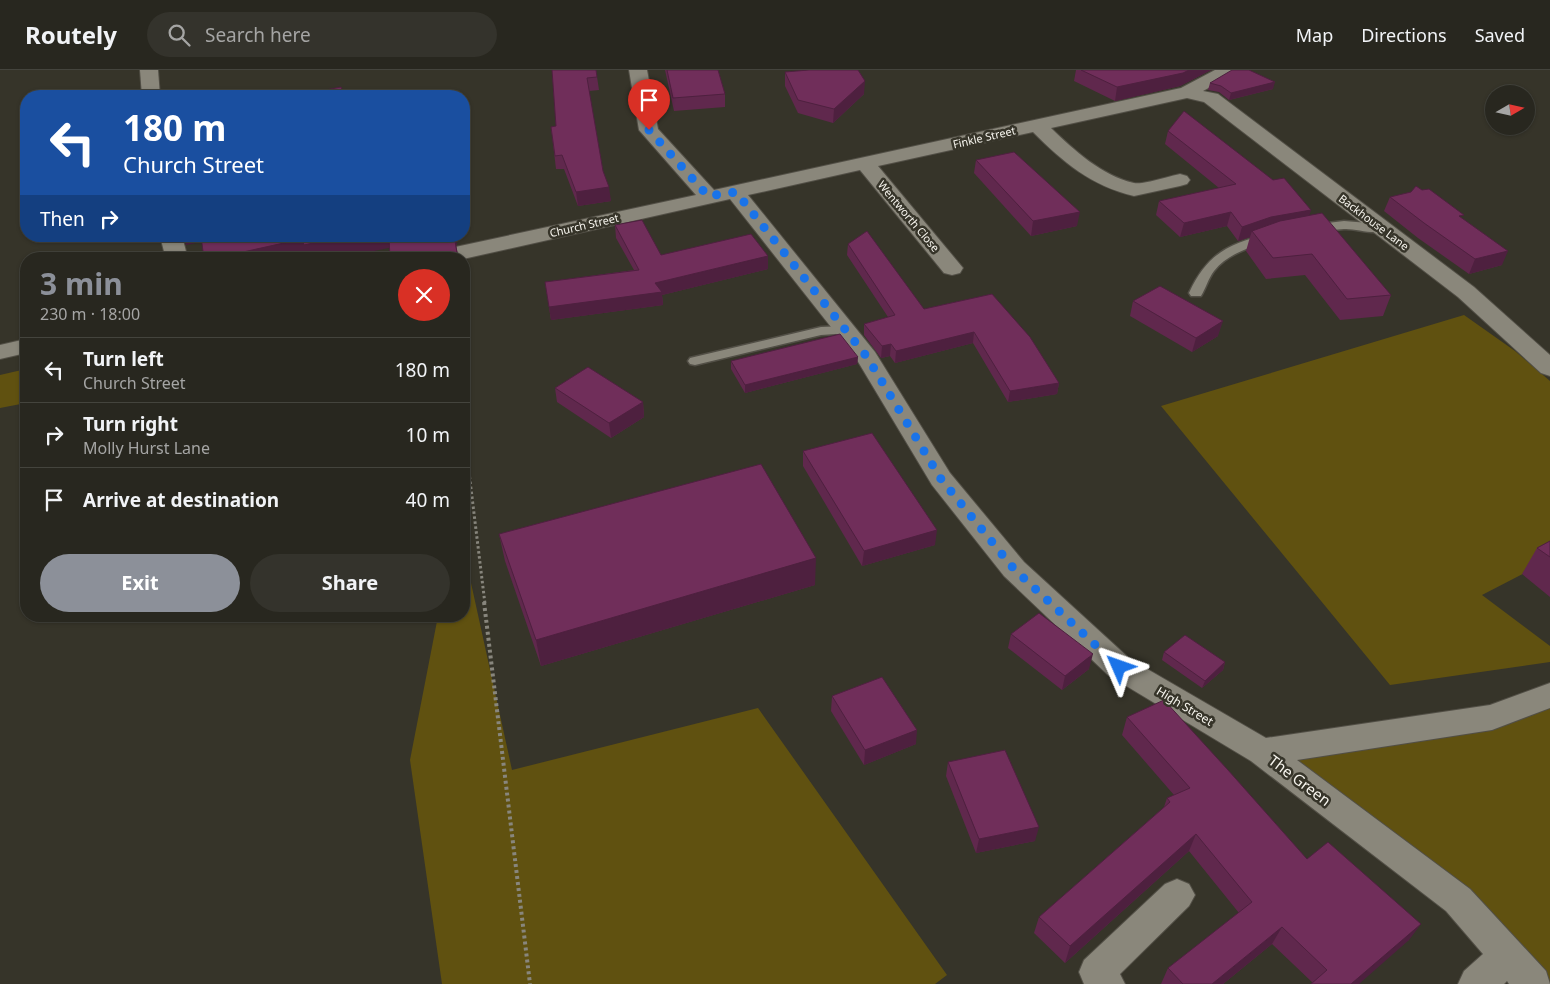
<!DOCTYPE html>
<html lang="en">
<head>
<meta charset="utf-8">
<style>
	:root { --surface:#28271f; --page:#34332c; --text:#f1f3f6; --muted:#a5a5a4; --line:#44443d; --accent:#8c9099 }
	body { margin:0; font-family:"Noto Sans",sans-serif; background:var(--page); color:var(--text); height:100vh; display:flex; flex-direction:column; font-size:19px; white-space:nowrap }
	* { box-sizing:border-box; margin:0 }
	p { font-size:16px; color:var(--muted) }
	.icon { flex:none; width:28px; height:28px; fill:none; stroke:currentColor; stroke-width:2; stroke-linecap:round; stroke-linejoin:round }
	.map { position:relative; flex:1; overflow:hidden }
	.drawer { position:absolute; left:20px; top:182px; width:450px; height:370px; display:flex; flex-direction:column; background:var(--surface); border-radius:20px; box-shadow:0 1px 4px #0004,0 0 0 1px var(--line) }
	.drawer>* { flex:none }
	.top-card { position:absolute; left:20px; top:20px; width:450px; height:152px; border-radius:20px; box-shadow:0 1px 4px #0004,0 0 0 1px var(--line); background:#1a4fa0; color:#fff; overflow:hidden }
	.needle { width:32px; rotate:81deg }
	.fabs { position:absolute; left:1485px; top:15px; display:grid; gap:10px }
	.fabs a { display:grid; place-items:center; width:50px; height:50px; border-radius:50%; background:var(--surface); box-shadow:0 1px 4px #0004,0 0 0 1px var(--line); font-size:25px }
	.pin { position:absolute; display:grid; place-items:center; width:42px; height:42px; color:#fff; margin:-51px -21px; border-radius:50% 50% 50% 0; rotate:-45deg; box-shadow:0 0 5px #0007 }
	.pin .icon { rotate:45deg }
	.me { position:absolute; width:55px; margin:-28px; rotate:313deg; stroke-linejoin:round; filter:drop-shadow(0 0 4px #0008) }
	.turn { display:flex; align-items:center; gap:18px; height:105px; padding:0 20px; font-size:22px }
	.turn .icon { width:65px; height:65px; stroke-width:2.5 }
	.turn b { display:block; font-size:35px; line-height:42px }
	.then { display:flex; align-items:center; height:48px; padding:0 20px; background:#0003; gap:10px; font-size:19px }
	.round { display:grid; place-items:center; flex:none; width:52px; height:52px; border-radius:26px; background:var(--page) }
	.headline { display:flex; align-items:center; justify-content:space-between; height:85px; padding:0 20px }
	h1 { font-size:30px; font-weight:700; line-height:38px; color:var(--accent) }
	.action { display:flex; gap:10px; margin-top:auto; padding:10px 20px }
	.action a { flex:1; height:58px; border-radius:30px; background:var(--accent); color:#fff; font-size:20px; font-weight:700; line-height:58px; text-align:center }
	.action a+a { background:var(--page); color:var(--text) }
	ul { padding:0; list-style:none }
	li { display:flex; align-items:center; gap:15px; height:65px; padding:0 20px; border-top:1px solid var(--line) }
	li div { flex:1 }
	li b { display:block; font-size:19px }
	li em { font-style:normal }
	header { display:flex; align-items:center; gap:30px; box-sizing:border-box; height:70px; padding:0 25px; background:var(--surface); border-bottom:1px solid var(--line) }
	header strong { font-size:24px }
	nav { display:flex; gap:28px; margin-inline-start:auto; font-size:18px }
	.search { width:350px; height:45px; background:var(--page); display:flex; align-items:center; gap:12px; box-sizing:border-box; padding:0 18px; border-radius:28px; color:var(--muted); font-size:19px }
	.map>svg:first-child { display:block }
	.green { fill:#605110 }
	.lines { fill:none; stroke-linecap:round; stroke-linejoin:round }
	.service-casing { stroke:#524f46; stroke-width:3 }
	.minor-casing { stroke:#524f46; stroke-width:2 }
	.path-far1 { stroke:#88867d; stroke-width:3; stroke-dasharray:2.5 2.5; stroke-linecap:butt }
	.path { stroke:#88867d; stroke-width:4; stroke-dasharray:3 3; stroke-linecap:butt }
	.service { fill:#8a877b; fill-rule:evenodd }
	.minor { fill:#8a877b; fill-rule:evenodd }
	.wall { fill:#60284d }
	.shaded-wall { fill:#4e203f }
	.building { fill:#702e5a; stroke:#4e203f }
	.route { stroke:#1a73e8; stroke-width:9; stroke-dasharray:0 16.2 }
	.labels { text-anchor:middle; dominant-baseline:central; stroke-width:5; stroke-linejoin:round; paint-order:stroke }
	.far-street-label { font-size:11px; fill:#f7f5ee; stroke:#363429 }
	.street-label { font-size:12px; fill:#f7f5ee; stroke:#363429 }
	.near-street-label { font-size:15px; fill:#f7f5ee; stroke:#363429 }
</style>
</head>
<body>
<header>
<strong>Routely</strong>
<div class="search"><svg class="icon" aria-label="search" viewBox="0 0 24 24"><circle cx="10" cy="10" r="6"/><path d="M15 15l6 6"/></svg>Search here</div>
<nav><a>Map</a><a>Directions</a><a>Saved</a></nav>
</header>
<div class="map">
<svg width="1550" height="914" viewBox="0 0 1550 914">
	<rect width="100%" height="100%" fill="#363429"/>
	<g class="green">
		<polygon points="1464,245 1515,281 1550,311 1550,490 1482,525 1550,576 1550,592 1390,615 1161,336"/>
		<polygon points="26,299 26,333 0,338 0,305"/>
		<polygon points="464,481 512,700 758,638 947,905 935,914 442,914 410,690 438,546 464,546"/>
		<polygon points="1550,625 1550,914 1262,682"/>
	</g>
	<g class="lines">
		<g class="service-casing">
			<g id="service">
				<path d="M1344 151 1381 154 1387 158C1379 167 1356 158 1344 159 1333 159 1313 167 1305 159L1311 155Z"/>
				<path d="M1268 164 1272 165 1274 168 1272 171C1251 177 1228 183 1214 201 1208 209 1206 218 1201 226H1191L1189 223C1207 184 1228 174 1268 164Z"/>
				<polygon points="845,256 852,260 850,263 821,265 695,295 690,294 688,291 690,288 821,257"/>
			</g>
		</g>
		<g class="minor-casing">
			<g id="minor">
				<polygon points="140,0 158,0 160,26 142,26"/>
				<path d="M629 0H647L658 59 714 120 1181 18 1215 0H1237L1234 4 1203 21 1218 24 1474 217 1550 285V306L1541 303 1458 227 1204 32 1187 28 1051 58C1074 80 1102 106 1134 113 1144 115 1169 106 1180 104L1187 106 1190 110 1187 114 1180 116 1134 126C1091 116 1063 92 1033 62L878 96 963 198 960 203 952 205 944 203 860 100 748 125 875 282 950 403 1024 492 1130 589 1266 668 1490 635 1550 613V638L1492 660 1297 690 1470 819 1546 901 1550 914H1509L1507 911 1504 914H1458L1464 901 1483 884 1446 841 1251 691 1108 605 1004 506 932 415 857 290 730 129 463 189H421L424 184 432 182 696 125 639 60Z"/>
				<polygon points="160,166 182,166 188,189 166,189"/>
				<polygon points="26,269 26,283 0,289 0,275"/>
				<polygon points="1177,809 1189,814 1195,825 1189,836 1120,904 1125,914 1084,914 1079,902 1084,890 1165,814"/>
			</g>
		</g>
		<polyline class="path-far1" points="464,388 468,394 485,534"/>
		<polyline class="path" points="484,532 530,914"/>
		<use href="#service" class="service"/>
		<use href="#minor" class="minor"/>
	</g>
	<g class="wall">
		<polygon points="552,0 596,0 599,20 589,21 603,101 611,131 578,136 564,99 556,99 551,57 556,56"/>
		<polygon points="665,0 718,0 725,24 725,37 674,41"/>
		<polygon points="1076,0 1211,0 1180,16 1115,31 1074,11"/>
		<polygon points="785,2 864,24 833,53 798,43 785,16"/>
		<polygon points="1210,13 1273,19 1229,30 1219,22 1208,20"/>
		<polygon points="1168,61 1309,146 1391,225 1383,246 1340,250 1305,205 1266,209 1246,181 1250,167 1238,171 1227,156 1180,167 1156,145 1159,131 1219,118 1165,74"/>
		<polygon points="976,90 1077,156 1031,166 974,103"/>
		<polygon points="1390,127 1462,149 1502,195 1469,204 1418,168 1384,141"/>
		<polygon points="615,155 661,185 768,199 662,225 663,235 551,250 545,212 634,200 616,168"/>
		<polygon points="848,174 924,239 992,224 1059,313 1057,324 1008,332 973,273 895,293 890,286 881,288 864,265 864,254 888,247 847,185"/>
		<polygon points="1133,231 1218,266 1192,282 1130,246"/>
		<polygon points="858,287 857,294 745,323 731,299 731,291"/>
		<polygon points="555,318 643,332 644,347 611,368 557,332"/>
		<polygon points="803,381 935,475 862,496 803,396"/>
		<polygon points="499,464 815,515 541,596 505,491"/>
		<polygon points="1550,471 1550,527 1522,504 1537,478"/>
		<polygon points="1011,564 1089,599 1062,620 1008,578"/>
		<polygon points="1164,582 1225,592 1223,600 1202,618 1162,590"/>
		<polygon points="832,626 916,674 864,695 831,641"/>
		<polygon points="1127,647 1307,789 1409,870 1313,913 1272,874 1223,914 1161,914 1168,898 1239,843 1189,781 1065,893 1034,863 1039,847 1164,737 1167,728 1174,725 1122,665"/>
		<polygon points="948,692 1035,771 976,783 946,706"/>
	</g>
	<g class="shaded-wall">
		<polygon points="1189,0 1211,0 1180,16 1115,31 1117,17"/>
		<polygon points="865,11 864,24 833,53 834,39"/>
		<polygon points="1275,12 1273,19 1229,30 1231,23"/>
		<polygon points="609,117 611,131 578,136 576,122"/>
		<polygon points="1311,140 1307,154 1252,161 1250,167 1238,171 1242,157 1271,147"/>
		<polygon points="1080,142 1077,156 1031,166 1033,151"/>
		<polygon points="1231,142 1227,156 1180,167 1184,153"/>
		<polygon points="183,166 204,166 206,171 186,175"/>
		<polygon points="345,166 390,166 393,177 337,189 224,189 234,184 302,169"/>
		<polygon points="417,166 456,166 457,175 456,175 459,189 424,182 415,170"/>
		<polygon points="1508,181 1502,195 1469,204 1475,189"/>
		<polygon points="768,186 768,199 662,225 663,235 551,250 549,237 655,213"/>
		<polygon points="464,224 469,264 464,265"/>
		<polygon points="1223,251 1218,266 1192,282 1196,268"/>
		<polygon points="974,262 973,273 895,293 896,281"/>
		<polygon points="891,274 890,286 881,288 882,276"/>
		<polygon points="858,287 857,294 745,323 745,315"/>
		<polygon points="1059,313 1057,324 1008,332 1010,321"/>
		<polygon points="643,332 644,347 611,368 609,353"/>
		<polygon points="937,460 935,475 862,496 864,481"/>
		<polygon points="816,488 815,515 541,596 536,570"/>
		<polygon points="1093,584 1089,599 1062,620 1065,606"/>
		<polygon points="1225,592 1223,600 1202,618 1205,611"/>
		<polygon points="917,660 916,674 864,695 865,680"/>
		<polygon points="1039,757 1035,771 976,783 979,769"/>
		<polygon points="1196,764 1189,781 1065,893 1070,876"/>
		<polygon points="1421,854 1409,870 1359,914 1351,914"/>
		<polygon points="1282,857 1272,874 1223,914 1212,914"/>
	</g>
	<g class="building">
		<polygon points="552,0 596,0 597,7 587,8 603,101 609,117 576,122 562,85 555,86 551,57 556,56"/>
		<polygon points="667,0 718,0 725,24 673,28"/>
		<polygon points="809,0 858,0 865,11 834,39 798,30 785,2"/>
		<polygon points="1081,0 1189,0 1183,3 1117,17"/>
		<polygon points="1232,0 1249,0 1275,12 1231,23 1221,16 1210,13"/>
		<polygon points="341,17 345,26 312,26 310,23"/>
		<polygon points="1184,41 1273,110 1284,108 1311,140 1271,147 1242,157 1231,142 1184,153 1159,131 1236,114 1168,61"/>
		<polygon points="1014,82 1080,142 1033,151 976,90"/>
		<polygon points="1416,116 1422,120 1429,119 1464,145 1459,146 1508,181 1475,189 1424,153 1390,127 1411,122"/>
		<polygon points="1322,143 1391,225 1347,229 1312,184 1273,188 1252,161 1280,151"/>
		<polygon points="642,150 661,185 751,164 768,186 655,213 662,222 549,237 545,212 639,200 615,155"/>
		<polygon points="867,161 924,239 992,224 1030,267 1059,313 1010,321 974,262 896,281 891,274 882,276 864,254 895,245 848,174"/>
		<polygon points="201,166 345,166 304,175 302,169 234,184 234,187 224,189 204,189"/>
		<polygon points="389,166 417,166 415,170 417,171 455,171 458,189 390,189"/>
		<polygon points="1160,216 1223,251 1196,268 1133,231"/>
		<polygon points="840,264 858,287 745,315 731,291"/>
		<polygon points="588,297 643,332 609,353 555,318"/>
		<polygon points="872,363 937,460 864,481 803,381"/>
		<polygon points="761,394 816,488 536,570 499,464"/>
		<polygon points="1550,471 1550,487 1537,478"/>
		<polygon points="1039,543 1093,584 1065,606 1011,564"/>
		<polygon points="1185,565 1225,592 1205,611 1164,582"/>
		<polygon points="882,607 917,660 865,680 832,626"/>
		<polygon points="1164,630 1228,700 1307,789 1328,772 1421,854 1351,914 1311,914 1327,900 1282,857 1212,914 1183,914 1168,898 1252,832 1196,764 1070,876 1039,847 1170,732 1167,728 1190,718 1127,647"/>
		<polygon points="1005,680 1039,757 979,769 948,692"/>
	</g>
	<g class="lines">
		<polyline class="route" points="649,60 708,126 736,122 867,287 941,409 1014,499 1119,597"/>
	</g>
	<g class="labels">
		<g class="far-street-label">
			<text transform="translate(984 67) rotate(-13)">Finkle Street</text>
			<text transform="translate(909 146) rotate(50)">Wentworth Close</text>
			<text transform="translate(1374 152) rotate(37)">Backhouse Lane</text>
			<text transform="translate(584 155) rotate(-13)">Church Street</text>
		</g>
		<g class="street-label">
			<text transform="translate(1185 636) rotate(31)">High Street</text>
		</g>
		<g class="near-street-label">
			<text transform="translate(1300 710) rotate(37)">The Green</text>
		</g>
	</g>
</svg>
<div class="fabs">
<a><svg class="needle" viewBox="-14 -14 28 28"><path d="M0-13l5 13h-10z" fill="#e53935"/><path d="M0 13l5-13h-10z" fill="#a5a5a4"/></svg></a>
</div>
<div class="pin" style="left:649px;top:60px;background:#d93025"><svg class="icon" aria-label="arrive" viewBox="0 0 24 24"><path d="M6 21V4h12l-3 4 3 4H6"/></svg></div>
<svg class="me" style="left:1119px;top:597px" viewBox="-20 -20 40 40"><path d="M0-17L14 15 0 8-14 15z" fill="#1a73e8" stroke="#fff" stroke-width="4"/></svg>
<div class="top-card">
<div class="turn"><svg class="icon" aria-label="left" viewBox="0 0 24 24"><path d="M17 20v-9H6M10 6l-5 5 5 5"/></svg><div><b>180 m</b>Church Street</div></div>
<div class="then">Then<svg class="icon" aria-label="right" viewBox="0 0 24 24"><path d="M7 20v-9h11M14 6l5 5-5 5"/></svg></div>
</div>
<section class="drawer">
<div class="headline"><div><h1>3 min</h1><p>230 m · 18:00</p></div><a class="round" style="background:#d93025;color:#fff"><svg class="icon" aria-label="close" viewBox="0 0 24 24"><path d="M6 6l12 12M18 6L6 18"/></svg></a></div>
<ul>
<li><svg class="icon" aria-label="left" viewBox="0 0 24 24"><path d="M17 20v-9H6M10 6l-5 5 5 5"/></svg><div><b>Turn left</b><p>Church Street</p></div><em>180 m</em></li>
<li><svg class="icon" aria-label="right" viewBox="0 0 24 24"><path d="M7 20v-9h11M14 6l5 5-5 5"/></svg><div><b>Turn right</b><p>Molly Hurst Lane</p></div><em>10 m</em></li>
<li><svg class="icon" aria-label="arrive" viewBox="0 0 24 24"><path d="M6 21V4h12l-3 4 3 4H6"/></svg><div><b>Arrive at destination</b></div><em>40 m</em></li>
</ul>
<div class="action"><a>Exit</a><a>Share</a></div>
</section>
</div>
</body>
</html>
